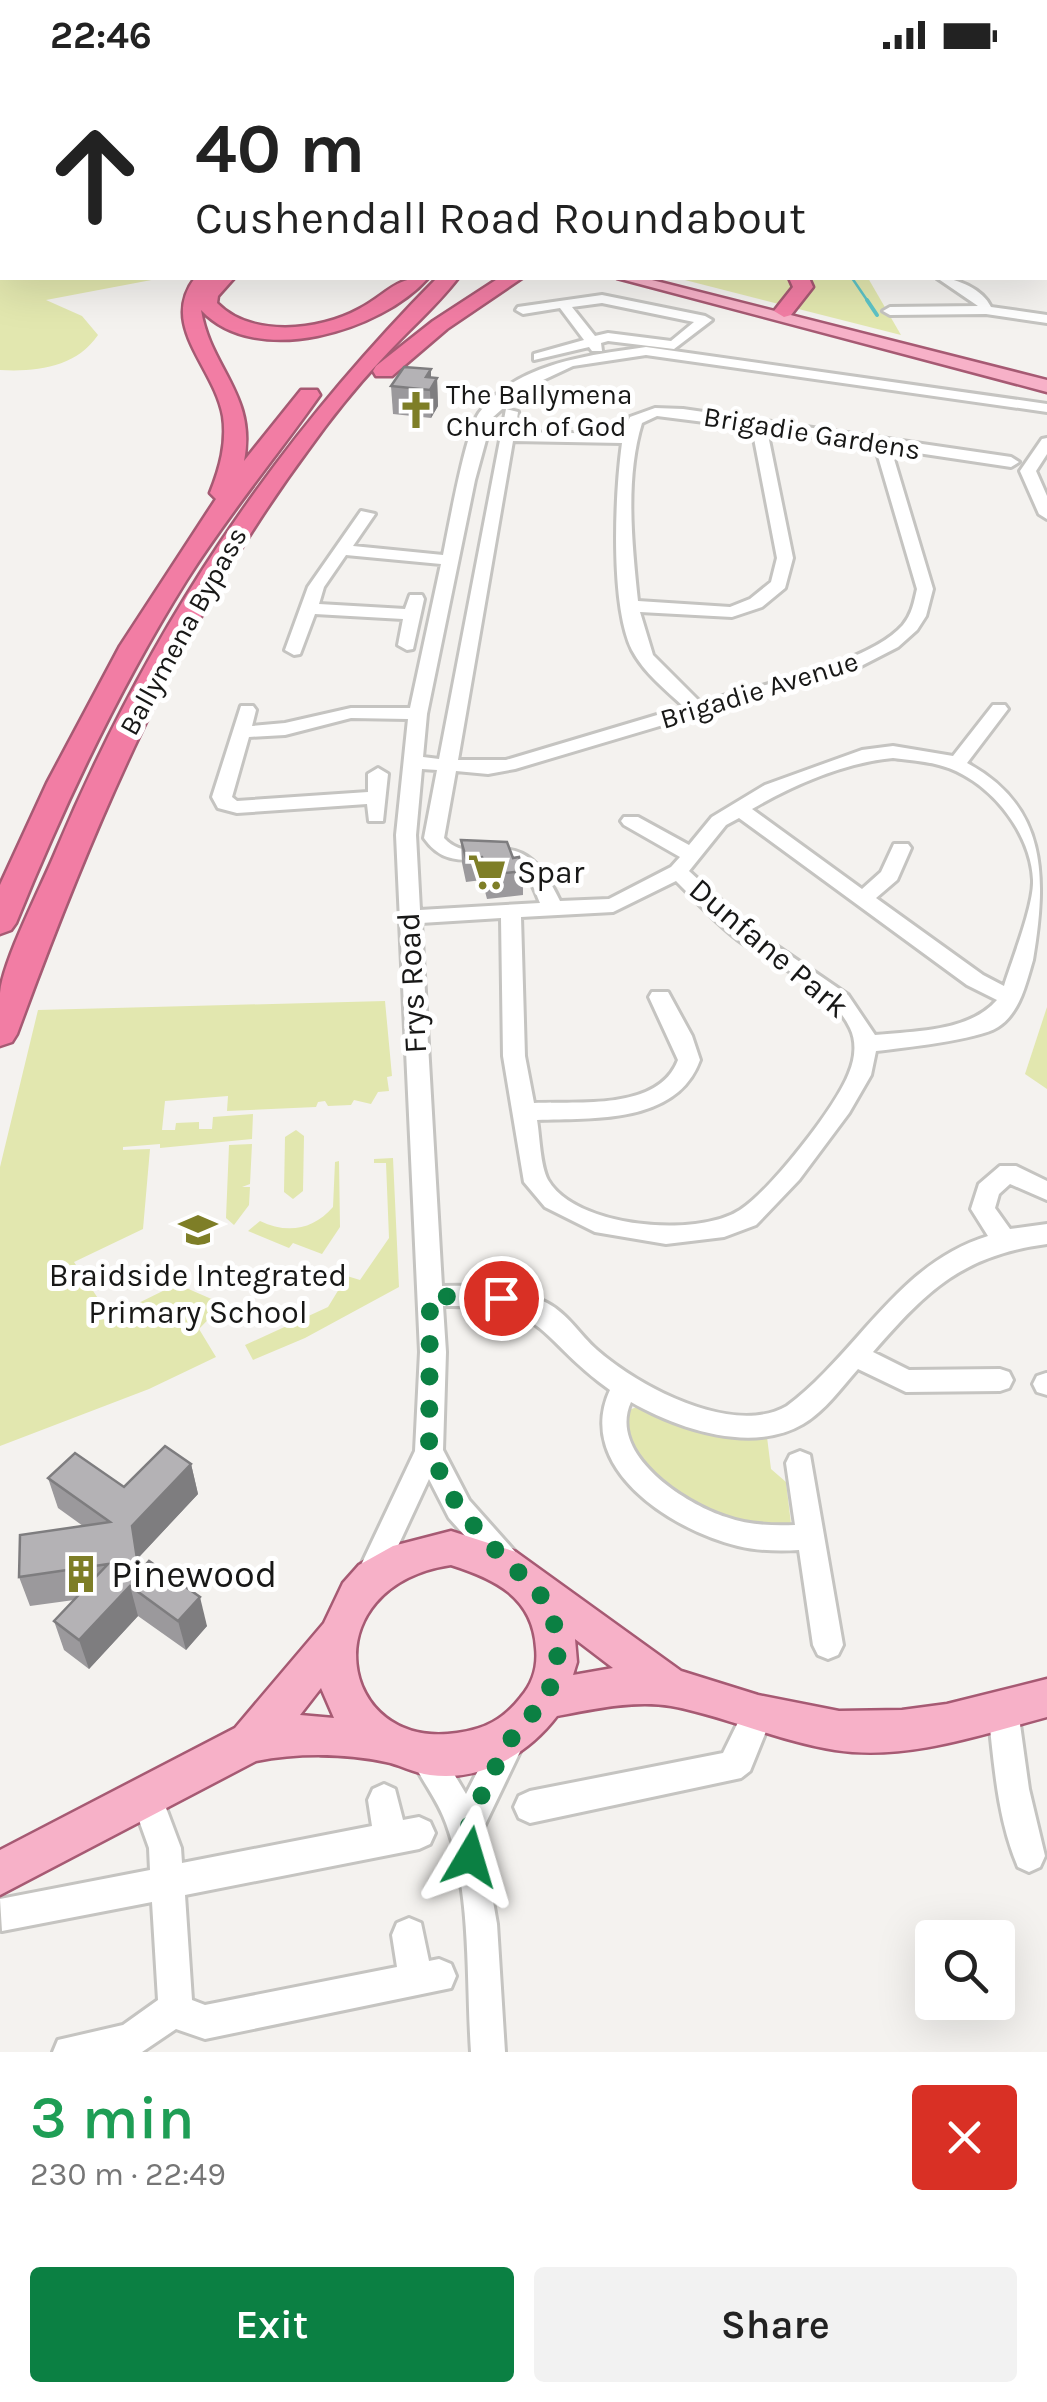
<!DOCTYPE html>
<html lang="en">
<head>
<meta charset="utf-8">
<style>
	:root { --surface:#fff; --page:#f2f2f2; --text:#222; --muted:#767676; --accent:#0b8043 }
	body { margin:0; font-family:Karla,sans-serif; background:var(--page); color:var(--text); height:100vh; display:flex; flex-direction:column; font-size:38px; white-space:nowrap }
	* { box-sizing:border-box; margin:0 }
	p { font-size:32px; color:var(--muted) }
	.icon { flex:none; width:55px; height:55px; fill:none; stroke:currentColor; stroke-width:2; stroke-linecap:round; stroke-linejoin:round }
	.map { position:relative; height:1982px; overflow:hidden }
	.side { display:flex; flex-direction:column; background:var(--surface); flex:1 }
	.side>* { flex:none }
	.banner { position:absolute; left:0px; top:0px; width:1048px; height:210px; box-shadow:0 10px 40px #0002; background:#fff; color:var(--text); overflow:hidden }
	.fabs { position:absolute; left:915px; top:1850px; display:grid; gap:20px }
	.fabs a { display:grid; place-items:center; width:100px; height:100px; border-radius:10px; background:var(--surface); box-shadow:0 10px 40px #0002; font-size:50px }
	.pin { position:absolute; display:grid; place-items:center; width:85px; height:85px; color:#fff; margin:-42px; border:5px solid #fff; border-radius:50%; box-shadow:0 2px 10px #0007 }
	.me { position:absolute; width:110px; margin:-55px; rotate:7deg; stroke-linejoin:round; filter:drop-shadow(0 0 8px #0008) }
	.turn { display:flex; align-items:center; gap:35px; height:210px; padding:0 30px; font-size:45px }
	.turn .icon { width:130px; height:130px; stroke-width:2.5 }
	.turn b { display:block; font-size:70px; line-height:85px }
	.round { display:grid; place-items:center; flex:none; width:105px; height:105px; border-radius:10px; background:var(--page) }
	.headline { display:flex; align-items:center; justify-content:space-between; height:170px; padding:0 30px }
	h1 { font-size:60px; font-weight:600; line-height:75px; color:#1e9e55 }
	.cta { display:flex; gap:20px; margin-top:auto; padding:20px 30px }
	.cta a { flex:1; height:115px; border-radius:10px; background:var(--accent); color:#fff; font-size:40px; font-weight:600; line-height:115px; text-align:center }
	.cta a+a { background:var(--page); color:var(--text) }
	.status { display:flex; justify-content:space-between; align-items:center; height:70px; padding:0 50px; background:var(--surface); direction:ltr }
	.status svg { height:28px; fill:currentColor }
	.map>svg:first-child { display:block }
	.green { fill:#e2e7af }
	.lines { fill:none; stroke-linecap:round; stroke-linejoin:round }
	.stream-far1 { stroke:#5dc3c6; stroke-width:2.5 }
	.stream { stroke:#5dc3c6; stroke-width:4 }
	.minor-casing { stroke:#c5c4c1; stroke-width:6 }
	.major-casing { stroke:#a65a73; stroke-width:5 }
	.highway-casing { stroke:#a65a73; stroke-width:5 }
	.minor { fill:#fff; fill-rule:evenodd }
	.major { fill:#f7b1c8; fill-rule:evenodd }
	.highway { fill:#f27da4; fill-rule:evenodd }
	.wall { fill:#9b999c }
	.shaded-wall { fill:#7e7d7f }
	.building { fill:#b4b2b5; stroke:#7e7d7f; stroke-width:2.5 }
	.route { stroke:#0b8043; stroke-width:18; stroke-dasharray:0 32.4 }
	.labels { text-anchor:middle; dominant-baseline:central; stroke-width:10; stroke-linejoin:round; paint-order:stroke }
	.far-poi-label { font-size:28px; fill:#181817; stroke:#fff; text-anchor:start }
	.far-street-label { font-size:28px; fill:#181817; stroke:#fff }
	.poi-label { font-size:32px; fill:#181817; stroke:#fff; text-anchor:start }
	.street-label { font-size:32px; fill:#181817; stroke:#fff }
	.near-poi-label { font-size:38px; fill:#181817; stroke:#fff; text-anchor:start }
</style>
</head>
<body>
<div class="status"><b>22:46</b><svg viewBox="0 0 49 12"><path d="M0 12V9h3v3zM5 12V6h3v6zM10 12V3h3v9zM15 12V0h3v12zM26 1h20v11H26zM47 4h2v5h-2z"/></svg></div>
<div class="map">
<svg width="1047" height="1982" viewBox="0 0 1047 1982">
	<rect width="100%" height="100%" fill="#f4f2ef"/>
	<g class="green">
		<polygon points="756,0 1047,0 1047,180 1045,2 753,2"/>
		<path d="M0 147 2 208H162L46 230 82 246 98 265C76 297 38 302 0 300Z"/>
		<polygon points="677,208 868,208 901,265"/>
		<polygon points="385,931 392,1006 387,1007 389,1021 378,1022 371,1034 354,1030 351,1035 328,1036 325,1031 318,1032 316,1037 227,1041 228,1026 165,1031 162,1060 175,1060 176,1053 199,1052 199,1059 212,1059 213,1047 253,1044 252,1069 160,1078 160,1074 123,1077 123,1080 150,1079 143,1159 74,1192 107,1242 101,1245 104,1250 177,1214 223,1234 199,1259 216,1287 149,1319 0,1376 0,1097 38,940"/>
		<polygon points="1047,937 1047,1019 1025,1004"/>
		<polygon points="296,1060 304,1066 303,1121 293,1129 284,1122 285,1067"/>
		<polygon points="252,1074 250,1114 242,1117 250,1117 249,1135 234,1155 226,1148 229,1075"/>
		<polygon points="393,1088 399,1217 305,1268 253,1290 245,1275 328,1237 347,1206 360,1210 389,1168 386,1093 374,1093 374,1089"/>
		<path d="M339 1091 340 1157 322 1184 293 1173 289 1178 248 1161 260 1151C287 1164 313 1160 333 1137L335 1092Z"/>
		<polygon points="639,1336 744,1365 767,1367 771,1399 786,1412 791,1454 776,1462 686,1438 632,1390 622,1343"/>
	</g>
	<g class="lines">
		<polyline class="stream-far1" points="852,208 869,233"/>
		<polyline class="stream" points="867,230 877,245"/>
		<g class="minor-casing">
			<g id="minor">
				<polygon points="1047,159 1047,167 1045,168 1045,160"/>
				<polygon points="1045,188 1047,189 1047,197 1045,196"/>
				<path d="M937 208C955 207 983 219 991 237L1047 245V253L986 244 890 245 883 241 890 237 978 236Z"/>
				<path d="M602 225 705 246 712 250 674 279 608 271 601 273 602 281H592L589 277 534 290V284L584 270 560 238 523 244 516 240 518 237ZM602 233 694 252 671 271 608 263 595 266 572 237Z"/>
				<path d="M646 277 1047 334V342L646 285 573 296 526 318 492 348 475 410 427 644 423 687 439 689 506 339 518 342 515 362 623 364 630 347 655 338 683 339 1011 387 1019 392 1011 397 891 379 933 519 926 546 917 560 898 577 861 596 515 699 488 704 456 701 444 768C478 804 518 740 560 831L609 829 671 797 680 787 624 755 621 751 624 747H638L689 775 712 747 765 715 862 680 893 676 953 686 993 635H1005L1008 639 967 693C1047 736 1047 806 1033 890 1026 913 1020 943 998 957 978 970 902 978 876 981L871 1005 849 1043 799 1110 756 1155 724 1167 666 1174 595 1162 545 1137 524 1112 503 986 501 848 421 853 442 1216C478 1215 515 1216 547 1233 568 1244 580 1265 597 1280 639 1317 733 1367 787 1336 859 1282 897 1194 988 1166L971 1139 979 1114 1000 1096H1016L1047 1111V1130L1010 1114 999 1124 995 1138 1010 1159 1047 1154V1174C963 1185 927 1220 873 1282L909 1300 1000 1299 1009 1302 1013 1310 1009 1318 1000 1321 906 1322 858 1299C841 1318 825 1341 803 1354 752 1384 678 1359 631 1332 607 1384 685 1434 726 1447 748 1455 772 1456 795 1455L786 1393 790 1385 800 1381 810 1385 843 1575 838 1585 828 1589 818 1585 813 1575 799 1480C779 1481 758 1481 738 1476 672 1460 574 1398 610 1320 535 1267 551 1234 443 1236L446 1282 443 1380 469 1430 518 1485 522 1494 518 1503 508 1507 498 1503 449 1448 429 1409 378 1519 368 1523 358 1519 354 1510 415 1381 420 1282 396 765 408 649 351 648 285 665 249 667 232 727 237 731 368 722V704L378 698 388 704 383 751H369L367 734 237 743 218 738 212 727 241 636H253L256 640 252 656 285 653 351 638H410L441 494 346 485 324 517 319 534 405 539 410 525H422L424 529 413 579 407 580 398 575 403 549 315 544 300 584 294 585 285 580 308 517 361 441 375 444 353 476 443 485C449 456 465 364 479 343 516 293 590 285 646 277ZM657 346 752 358 777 488 771 512 750 529 730 537 638 531C632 474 625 408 642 353ZM767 360 875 376 917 519C914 532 912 544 903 555 868 595 753 617 700 632L653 585 640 542 732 547 762 537 785 518 793 488ZM513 371 622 373C615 425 610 535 632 580 644 603 666 620 684 637L506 690H458ZM893 688C908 690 925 691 939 695 987 707 1031 761 1033 810 1034 835 1012 890 1004 916L983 905 876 828 897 810 911 778 908 774H894L881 802 862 819 752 739C793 715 846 692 893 688ZM422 699 437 700 424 768C452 809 491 775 520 798 530 806 535 821 540 833L420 840 416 765ZM739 748 967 915 997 930C969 962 915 961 875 965L848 925 752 859 689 801 726 755ZM676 811C696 831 715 852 737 869 774 896 829 915 850 958 857 972 855 989 849 1003 836 1037 770 1121 740 1140 697 1168 576 1158 548 1110 540 1095 540 1067 537 1050 594 1048 677 1054 700 990L692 966 668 922H652L649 927 678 990C659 1041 578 1031 534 1033L525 986 521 847 613 842Z"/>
				<polygon points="1047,368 1047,384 1036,401 1047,426 1047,449 1039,444 1020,401 1042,369"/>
				<polygon points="1046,1303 1047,1303 1047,1325 1037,1322 1033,1314 1037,1306"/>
				<path d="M1003 1625 1014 1630 1018 1640 1029 1719 1045 1786 1040 1797 1029 1802 1018 1797C997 1748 994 1692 988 1640L992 1630Z"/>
				<polygon points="758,1629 769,1634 773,1644 750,1701 741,1708 530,1753 519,1748 514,1737 519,1726 530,1721 723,1683 747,1634"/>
				<path d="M512 1652 523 1656 527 1667 481 1763 497 1854 505 1982H471C466 1907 472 1824 446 1753 437 1728 420 1709 410 1685L414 1674 425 1670 436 1674 466 1724 501 1656Z"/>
				<polygon points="146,1709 157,1714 181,1778 182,1793 372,1756 368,1730 373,1719 384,1714 395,1719 403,1750 419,1747 430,1752 435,1763 430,1774 419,1779 185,1825 192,1930 205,1935 397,1897 392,1865 397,1853 409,1848 421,1853 429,1891 439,1889 451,1894 456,1906 451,1918 205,1969 176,1959 142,1982 53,1982 58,1970 123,1955 158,1930 152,1832 2,1861 0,1829 150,1800 149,1778 130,1725 135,1714"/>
			</g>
		</g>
		<g class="major-casing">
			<g id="major">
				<rect x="0" y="35" width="2" height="9"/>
				<polygon points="617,208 644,208 1047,310 1047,322"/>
				<path d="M451 1461 516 1482 681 1601 758 1625 839 1641 902 1640 947 1634 1047 1609V1647C980 1665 906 1691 835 1680 778 1671 725 1646 671 1636 634 1630 593 1639 557 1646 528 1684 481 1712 430 1705 414 1703 401 1695 386 1692 344 1683 297 1683 256 1691L0 1825V1780L235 1658 324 1553 343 1513 359 1495 393 1476ZM451 1495C495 1509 533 1527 536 1578 538 1596 533 1613 521 1627 503 1650 485 1659 457 1663 337 1681 311 1516 451 1495ZM575 1569 613 1598 573 1605 577 1592ZM321 1618 334 1648 300 1645Z"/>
			</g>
		</g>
		<g class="highway-casing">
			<g id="highway">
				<path d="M195 208H234L218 226 217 233C251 268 319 261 359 239 386 225 396 206 428 208 381 261 256 299 201 240 210 298 257 325 244 391L301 320H317L320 325C276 387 227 446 186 511 118 620 64 735 16 853L11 860 0 864V815L47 713 120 576 216 429 210 423C220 398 227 373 223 346 214 296 159 256 195 208Z"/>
				<path d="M437 208H458C435 238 405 263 380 291 354 319 330 349 308 380 177 557 92 759 17 964L12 972 0 976C0 959 0 940 0 923 3 890 42 815 56 781 149 560 269 378 437 208Z"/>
				<polygon points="499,208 522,208 447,259 392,306 376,306 373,301 376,296 433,251"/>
				<polygon points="789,208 809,208 813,217 791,245 784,247 774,241 793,217"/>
			</g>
		</g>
		<use href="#minor" class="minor"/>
		<use href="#major" class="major"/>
		<use href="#highway" class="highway"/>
	</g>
	<g class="wall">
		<polygon points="431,308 437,308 438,336 431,348 393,344 391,316"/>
		<polygon points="461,770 513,788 523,801 523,825 487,829 482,810 466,812 462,793"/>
		<polygon points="191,1394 198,1424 140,1486 142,1498 207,1556 186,1580 138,1546 89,1599 64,1580 54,1551 74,1530 30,1536 19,1507 83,1456 58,1438 48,1408 124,1417"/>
	</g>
	<g class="shaded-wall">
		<polygon points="431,299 431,318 437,308 438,336 431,348 430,320 426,307"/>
		<polygon points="191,1394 198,1424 140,1486 147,1531 139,1502 132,1456"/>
		<polygon points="130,1516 138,1546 89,1599 79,1570"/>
		<polygon points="200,1527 207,1556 186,1580 178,1551"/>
	</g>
	<g class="building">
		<polygon points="404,297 431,299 426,307 437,308 430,320 391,316"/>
		<polygon points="461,770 507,772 513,788 519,787 523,801 487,805 482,787 466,788"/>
		<polygon points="165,1376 191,1394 132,1456 139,1502 149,1491 200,1527 178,1551 130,1516 79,1570 54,1551 108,1494 19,1507 20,1465 110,1452 48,1408 75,1383 124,1417"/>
	</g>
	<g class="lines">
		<polyline class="route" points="470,1787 466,1763 488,1710 514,1664 546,1629 557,1598 558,1567 549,1537 531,1512 508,1494 459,1439 429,1381 430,1226 501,1228"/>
	</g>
	<defs>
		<g id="church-bare" transform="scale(3)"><path d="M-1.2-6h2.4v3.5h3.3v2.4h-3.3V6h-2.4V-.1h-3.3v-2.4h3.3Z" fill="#7e7e27" stroke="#fff" stroke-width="2.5" paint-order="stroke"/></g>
		<g id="supermarket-bare" transform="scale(3)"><path d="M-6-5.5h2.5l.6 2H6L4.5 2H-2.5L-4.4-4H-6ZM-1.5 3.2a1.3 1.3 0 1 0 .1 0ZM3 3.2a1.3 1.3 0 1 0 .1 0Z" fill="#7e7e27" stroke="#fff" stroke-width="2.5" paint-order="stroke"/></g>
		<g id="school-bare" transform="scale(3)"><path d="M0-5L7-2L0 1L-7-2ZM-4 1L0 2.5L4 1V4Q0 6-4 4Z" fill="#7e7e27" stroke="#fff" stroke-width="2.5" paint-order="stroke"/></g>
		<g id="building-bare" transform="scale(3)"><path d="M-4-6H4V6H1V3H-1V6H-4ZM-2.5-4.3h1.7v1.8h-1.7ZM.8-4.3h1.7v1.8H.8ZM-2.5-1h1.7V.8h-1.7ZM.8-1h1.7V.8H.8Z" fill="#7e7e27" stroke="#fff" stroke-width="2.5" paint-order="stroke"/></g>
	</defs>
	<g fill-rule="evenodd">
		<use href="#church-bare" x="416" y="340"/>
		<use href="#supermarket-bare" x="487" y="802"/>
		<use href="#school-bare" x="198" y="1160"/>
		<use href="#building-bare" x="81" y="1504"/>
	</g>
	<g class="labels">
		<g class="far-poi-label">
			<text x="446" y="324">The Ballymena<tspan x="446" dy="32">Church of God</tspan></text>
		</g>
		<g class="far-street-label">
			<text transform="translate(812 363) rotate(9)">Brigadie Gardens</text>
			<text transform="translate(183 561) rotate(-61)">Ballymena Bypass</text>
			<text transform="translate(759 620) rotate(-17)">Brigadie Avenue</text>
		</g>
		<g class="poi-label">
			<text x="517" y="802">Spar</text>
			<text x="198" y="1205" text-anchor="middle">Braidside Integrated<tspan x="198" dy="37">Primary School</tspan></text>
		</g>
		<g class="street-label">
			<text transform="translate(769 878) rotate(40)">Dunfane Park</text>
			<text transform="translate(412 913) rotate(-93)">Frys Road</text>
		</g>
		<g class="near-poi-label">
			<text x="111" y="1504">Pinewood</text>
		</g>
	</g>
</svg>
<div class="fabs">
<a><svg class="icon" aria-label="search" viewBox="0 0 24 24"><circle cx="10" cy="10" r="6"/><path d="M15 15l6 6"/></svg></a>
</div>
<div class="pin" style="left:501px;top:1228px;background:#d93025"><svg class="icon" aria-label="arrive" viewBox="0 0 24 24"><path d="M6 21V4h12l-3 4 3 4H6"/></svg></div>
<svg class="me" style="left:470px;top:1787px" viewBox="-20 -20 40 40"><path d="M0-17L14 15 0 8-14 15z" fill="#0b8043" stroke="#fff" stroke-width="4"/></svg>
<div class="banner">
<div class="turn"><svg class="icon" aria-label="ahead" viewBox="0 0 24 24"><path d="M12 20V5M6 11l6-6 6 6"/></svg><div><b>40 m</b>Cushendall Road Roundabout</div></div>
</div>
</div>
<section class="side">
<div class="headline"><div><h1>3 min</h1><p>230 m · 22:49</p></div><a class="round" style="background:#d93025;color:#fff"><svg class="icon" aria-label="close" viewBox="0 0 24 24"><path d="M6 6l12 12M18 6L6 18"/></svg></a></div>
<div class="cta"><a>Exit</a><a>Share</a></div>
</section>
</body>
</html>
